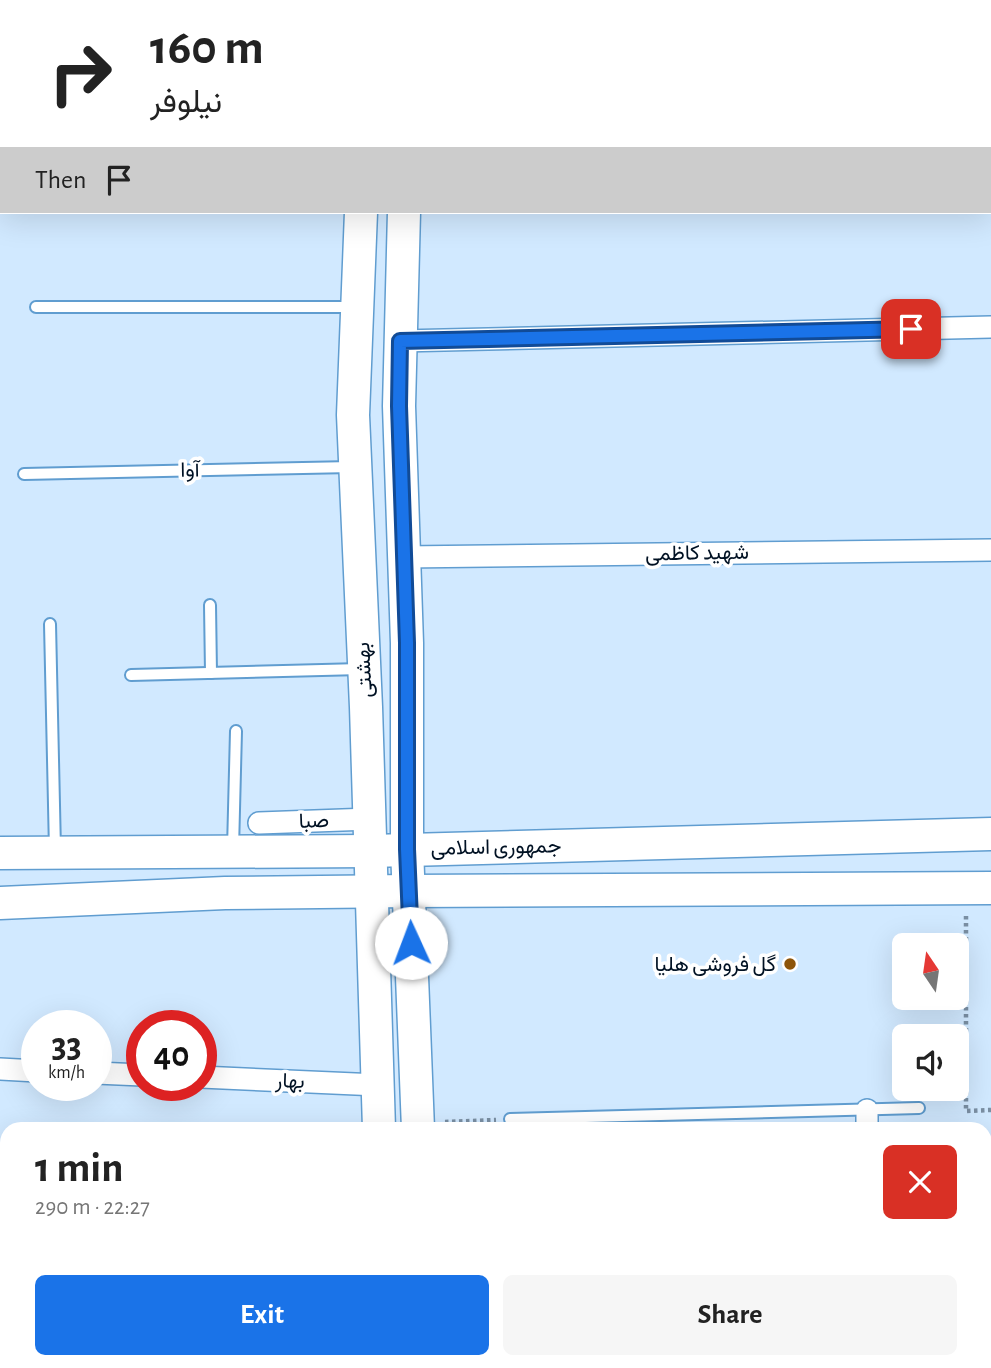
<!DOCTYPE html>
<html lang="en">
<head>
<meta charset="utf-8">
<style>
	:root { --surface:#fff; --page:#f6f6f6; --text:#222; --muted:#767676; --accent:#1a73e8 }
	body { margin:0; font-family:"Alegreya Sans",Vazirmatn,sans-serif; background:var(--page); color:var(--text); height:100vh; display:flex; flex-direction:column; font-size:26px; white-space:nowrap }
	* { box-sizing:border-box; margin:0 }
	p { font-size:23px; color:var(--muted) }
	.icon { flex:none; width:38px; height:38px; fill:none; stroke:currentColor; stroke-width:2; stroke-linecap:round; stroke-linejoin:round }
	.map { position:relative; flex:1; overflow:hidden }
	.side { position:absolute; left:0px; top:1122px; width:992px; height:247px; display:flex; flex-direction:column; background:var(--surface); border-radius:21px 21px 0 0; box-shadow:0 7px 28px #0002 }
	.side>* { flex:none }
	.banner { position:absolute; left:0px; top:0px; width:992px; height:214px; box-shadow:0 7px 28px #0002; background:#fff; color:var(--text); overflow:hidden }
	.needle { width:46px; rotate:347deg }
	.controls { position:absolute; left:892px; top:933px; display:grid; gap:14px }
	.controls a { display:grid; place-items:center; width:77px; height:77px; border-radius:10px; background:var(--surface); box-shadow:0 7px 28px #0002; font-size:35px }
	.speed { position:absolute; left:21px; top:1010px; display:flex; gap:14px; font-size:35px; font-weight:700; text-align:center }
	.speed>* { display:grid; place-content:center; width:91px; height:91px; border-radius:50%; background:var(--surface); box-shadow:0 7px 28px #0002; line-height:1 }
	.speed small { font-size:18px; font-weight:400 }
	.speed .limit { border:10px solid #d22; background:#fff; color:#111 }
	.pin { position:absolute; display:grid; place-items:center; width:60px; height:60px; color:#fff; margin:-30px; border-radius:14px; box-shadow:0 4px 10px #0006 }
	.me { position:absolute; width:77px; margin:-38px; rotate:358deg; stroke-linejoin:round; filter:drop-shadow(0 0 5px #0008) }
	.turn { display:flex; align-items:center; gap:24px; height:147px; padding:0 35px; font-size:32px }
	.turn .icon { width:91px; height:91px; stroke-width:2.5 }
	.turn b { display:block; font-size:49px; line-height:60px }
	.then { display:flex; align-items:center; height:66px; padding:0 35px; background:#0003; gap:14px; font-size:26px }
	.round { display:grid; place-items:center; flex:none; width:74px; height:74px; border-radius:10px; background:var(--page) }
	.head { display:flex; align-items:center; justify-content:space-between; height:119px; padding:0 35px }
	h1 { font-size:42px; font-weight:600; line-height:52px }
	.action { display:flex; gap:14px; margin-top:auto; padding:14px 35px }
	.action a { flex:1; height:80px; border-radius:10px; background:var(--accent); color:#fff; font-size:28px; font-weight:600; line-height:80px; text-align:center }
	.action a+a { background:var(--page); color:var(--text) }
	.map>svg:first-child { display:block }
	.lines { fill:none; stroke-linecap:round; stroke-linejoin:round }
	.lane-casing { stroke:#609dd0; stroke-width:14 }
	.street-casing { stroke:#609dd0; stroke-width:24 }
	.secondary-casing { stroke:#609dd0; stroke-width:35 }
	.path { stroke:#7a8fa3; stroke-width:4.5; stroke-dasharray:3.5 3.5; stroke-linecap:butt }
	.lane { stroke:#fff; stroke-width:10 }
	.street { stroke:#fff; stroke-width:21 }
	.secondary { stroke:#fff; stroke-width:32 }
	.route-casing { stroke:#114b97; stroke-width:18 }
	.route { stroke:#1a73e8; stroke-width:12 }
	.poi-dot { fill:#8d550b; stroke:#fff; stroke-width:2.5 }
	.labels { text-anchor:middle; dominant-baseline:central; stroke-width:7; stroke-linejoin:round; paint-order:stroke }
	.street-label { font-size:21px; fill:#001123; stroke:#fff }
	.poi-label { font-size:21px; fill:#001123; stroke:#fff; text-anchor:end }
</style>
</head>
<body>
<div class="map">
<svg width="991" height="1368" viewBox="0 0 991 1368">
	<rect width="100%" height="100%" fill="#d1e9ff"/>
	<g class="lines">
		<g class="lane-casing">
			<g id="lane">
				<polyline points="36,307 354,307"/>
				<polyline points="24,474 352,467"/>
				<polyline points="210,605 211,673"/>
				<polyline points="50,624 55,850"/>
				<polyline points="131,675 361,669"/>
				<polyline points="233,849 236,731"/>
				<polyline points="510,1119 919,1108"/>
			</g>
		</g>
		<g class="street-casing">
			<g id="street">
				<polyline points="990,94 991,94"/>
				<polyline points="0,102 2,102"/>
				<polyline points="400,341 991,327"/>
				<polyline points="404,557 991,550"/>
				<polyline points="259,823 370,819"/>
				<polyline points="0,1069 37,1071"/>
				<polyline points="96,1073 142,1075"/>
				<polyline points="201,1077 378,1085"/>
				<polyline points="867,1110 867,1129"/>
				<polyline points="0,1300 7,1300"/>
				<polyline points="868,1362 868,1368"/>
			</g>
		</g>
		<g class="secondary-casing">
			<g id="secondary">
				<polyline points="365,2 365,0"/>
				<polyline points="408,2 408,0"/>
				<polyline points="361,212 353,415 366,707 379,1129"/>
				<polyline points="404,212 399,406 407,643 407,849 418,1129"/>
				<polyline points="0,853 371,851 991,834"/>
				<polyline points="0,903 225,893 409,891 991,888"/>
				<polyline points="384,1362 384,1368"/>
				<polyline points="424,1362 424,1368"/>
			</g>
		</g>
		<g class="path">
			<polyline points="966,916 966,1111 991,1110"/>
			<polyline points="445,1122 496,1120"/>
			<polyline points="131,1362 131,1365"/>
		</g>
		<use href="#lane" class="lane"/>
		<use href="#street" class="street"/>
		<use href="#secondary" class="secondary"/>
	</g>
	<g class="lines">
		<g class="route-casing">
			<polyline id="route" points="411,943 407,849 407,643 399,406 400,341 911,329"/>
		</g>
		<use href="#route" class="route"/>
	</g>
	<circle class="poi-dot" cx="790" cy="964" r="7"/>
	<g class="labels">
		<g class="street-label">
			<text transform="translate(190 470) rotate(-1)">آوا</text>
			<text transform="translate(697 553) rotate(-1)">شهید کاظمی</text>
			<text transform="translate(364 670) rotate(-93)">بهشتی</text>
			<text transform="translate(314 821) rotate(-2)">صبا</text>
			<text transform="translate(496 847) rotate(-1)">جمهوری اسلامی</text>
			<text transform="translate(290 1081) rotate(2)">بهار</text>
		</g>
		<g class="poi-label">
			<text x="776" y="964">گل فروشی هلیا</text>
		</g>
	</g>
</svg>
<div class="controls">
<a><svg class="needle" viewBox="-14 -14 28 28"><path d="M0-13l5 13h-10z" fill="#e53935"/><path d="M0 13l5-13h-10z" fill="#767676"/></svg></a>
<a><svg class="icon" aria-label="sound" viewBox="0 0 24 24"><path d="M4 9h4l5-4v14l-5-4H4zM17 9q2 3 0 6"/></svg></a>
</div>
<div class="speed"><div>33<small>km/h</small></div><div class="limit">40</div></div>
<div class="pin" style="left:911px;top:329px;background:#d93025"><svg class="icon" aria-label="arrive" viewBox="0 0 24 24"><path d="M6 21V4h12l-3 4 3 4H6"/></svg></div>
<svg class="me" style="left:411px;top:943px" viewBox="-20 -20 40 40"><circle r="19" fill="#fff"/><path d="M0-13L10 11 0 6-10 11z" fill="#1a73e8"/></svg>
<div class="banner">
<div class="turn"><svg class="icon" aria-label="right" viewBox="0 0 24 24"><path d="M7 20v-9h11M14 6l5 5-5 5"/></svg><div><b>160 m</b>نیلوفر</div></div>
<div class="then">Then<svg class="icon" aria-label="arrive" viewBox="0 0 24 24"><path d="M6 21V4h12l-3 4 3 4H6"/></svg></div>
</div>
<section class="side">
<div class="head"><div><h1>1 min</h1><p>290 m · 22:27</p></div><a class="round" style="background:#d93025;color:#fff"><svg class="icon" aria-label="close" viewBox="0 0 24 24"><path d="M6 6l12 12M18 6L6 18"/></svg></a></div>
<div class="action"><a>Exit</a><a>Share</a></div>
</section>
</div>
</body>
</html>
